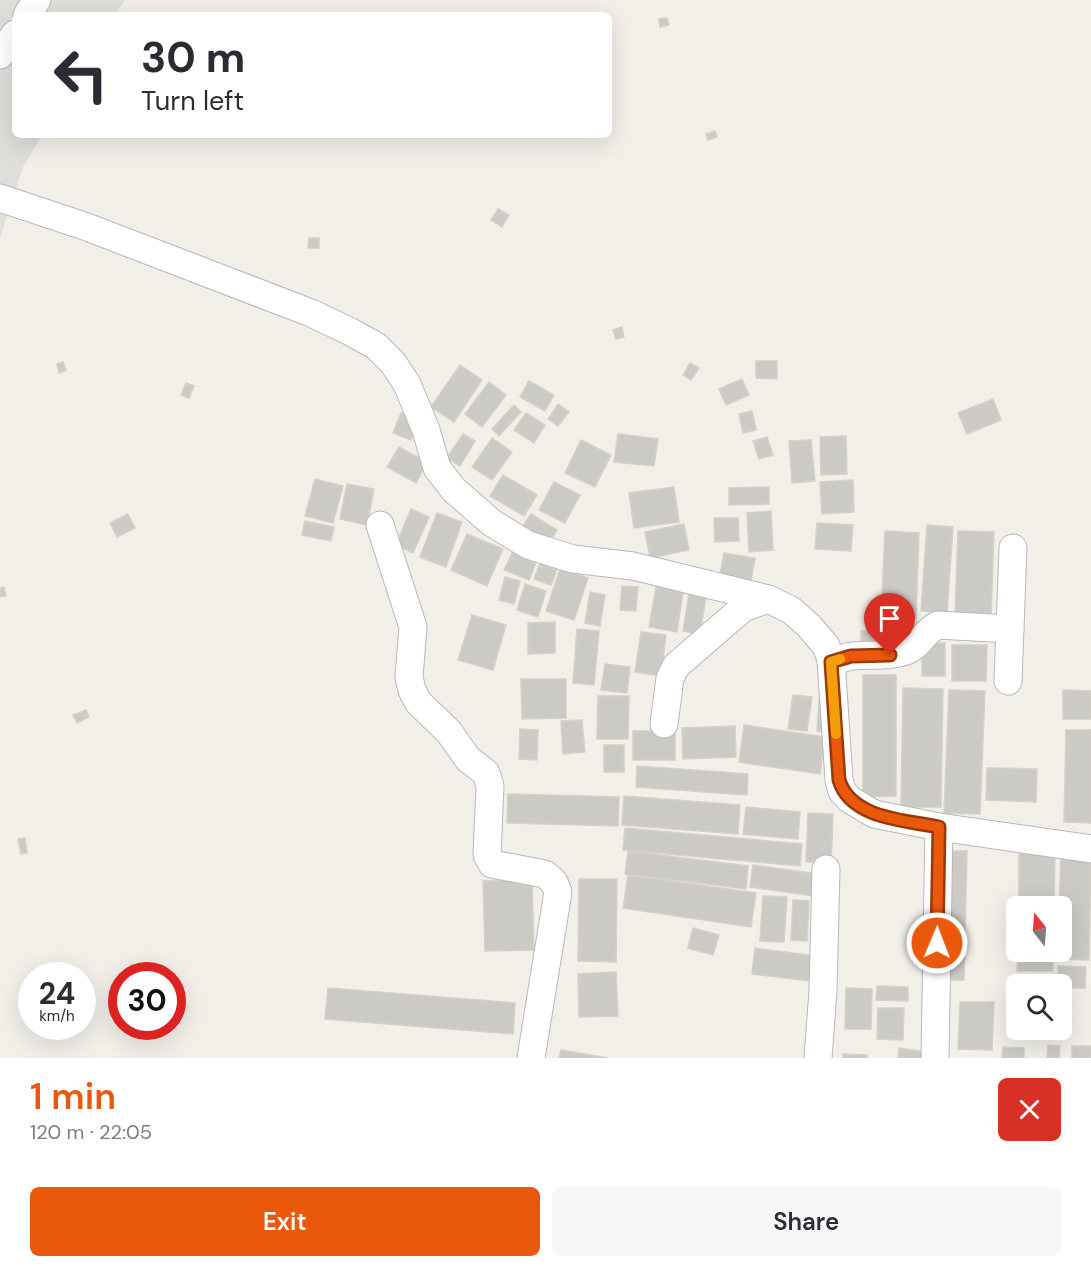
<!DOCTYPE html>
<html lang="en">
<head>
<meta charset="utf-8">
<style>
	:root { --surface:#fff; --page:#f7f7f7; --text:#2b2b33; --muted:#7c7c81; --accent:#ea580c }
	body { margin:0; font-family:"DM Sans",sans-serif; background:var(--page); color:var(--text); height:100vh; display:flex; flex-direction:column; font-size:22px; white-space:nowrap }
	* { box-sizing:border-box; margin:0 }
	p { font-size:20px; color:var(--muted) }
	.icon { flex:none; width:33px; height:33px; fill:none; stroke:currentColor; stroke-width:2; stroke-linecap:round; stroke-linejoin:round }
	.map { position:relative; height:1058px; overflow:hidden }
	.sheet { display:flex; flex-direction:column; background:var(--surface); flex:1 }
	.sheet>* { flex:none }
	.guide { position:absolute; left:12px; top:12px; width:600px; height:126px; border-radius:9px; box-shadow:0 6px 24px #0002; background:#fff; color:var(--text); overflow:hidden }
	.needle { width:39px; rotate:343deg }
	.controls { position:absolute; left:1006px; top:896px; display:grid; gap:12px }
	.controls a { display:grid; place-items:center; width:66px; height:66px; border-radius:9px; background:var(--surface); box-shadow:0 6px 24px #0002; font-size:30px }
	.speed { position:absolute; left:18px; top:962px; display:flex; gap:12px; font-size:30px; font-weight:700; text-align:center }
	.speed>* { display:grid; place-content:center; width:78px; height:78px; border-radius:50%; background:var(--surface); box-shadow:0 6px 24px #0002; line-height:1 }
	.speed small { font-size:15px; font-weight:400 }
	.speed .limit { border:9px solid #d22; background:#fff; color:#111 }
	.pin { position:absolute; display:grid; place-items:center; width:51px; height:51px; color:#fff; margin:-62px -26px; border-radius:50% 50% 50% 0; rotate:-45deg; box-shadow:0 0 6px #0007 }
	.pin .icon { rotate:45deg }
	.me { position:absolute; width:66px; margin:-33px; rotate:1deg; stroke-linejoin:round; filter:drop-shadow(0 0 4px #0008) }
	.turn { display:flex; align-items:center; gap:21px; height:126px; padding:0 30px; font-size:27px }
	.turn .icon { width:78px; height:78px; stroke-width:2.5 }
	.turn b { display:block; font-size:42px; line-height:51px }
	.round { display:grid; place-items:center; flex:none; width:63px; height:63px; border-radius:9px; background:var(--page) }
	.headline { display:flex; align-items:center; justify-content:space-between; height:102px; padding:0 30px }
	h1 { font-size:36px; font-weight:600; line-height:45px; color:var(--accent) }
	.primary-button { display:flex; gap:12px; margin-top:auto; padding:12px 30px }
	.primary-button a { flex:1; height:69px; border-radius:9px; background:var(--accent); color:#fff; font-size:24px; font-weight:600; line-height:69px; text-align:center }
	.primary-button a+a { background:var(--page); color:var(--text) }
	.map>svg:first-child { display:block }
	.industrial { fill:#e0deda }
	.building { fill:#cccac5; stroke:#d6d1c6; stroke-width:1.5 }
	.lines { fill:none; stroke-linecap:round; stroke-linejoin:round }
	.minor-casing { stroke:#b5b8bc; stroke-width:29 }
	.minor { stroke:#fff; stroke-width:27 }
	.route-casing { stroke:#983908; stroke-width:15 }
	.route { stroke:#ea580c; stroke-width:10 }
	.slow { stroke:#f59e0b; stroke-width:10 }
</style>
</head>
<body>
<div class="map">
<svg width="1091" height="1058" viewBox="0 0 1091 1058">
	<rect width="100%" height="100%" fill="#f1efe8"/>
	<polygon class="industrial" points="0,0 125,0 115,15 15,15 15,135 42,135 23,167 0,238"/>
	<g class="building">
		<polygon points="667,18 669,25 660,27 659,19"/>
		<polygon points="715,131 717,137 708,140 706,134"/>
		<polygon points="498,209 509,215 502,227 491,220"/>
		<polygon points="309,238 319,238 319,248 308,248"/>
		<polygon points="622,327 624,337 616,339 613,330"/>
		<polygon points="756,361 777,361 777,379 756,378"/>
		<polygon points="63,362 66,370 59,373 57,364"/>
		<polygon points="690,363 699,368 691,380 683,375"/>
		<polygon points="460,365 482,380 454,422 431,407"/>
		<polygon points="742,379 749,395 726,405 719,389"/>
		<polygon points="529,381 554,395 545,411 520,397"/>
		<polygon points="489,382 506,395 482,427 465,414"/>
		<polygon points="186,383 194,386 189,398 181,395"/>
		<polygon points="993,399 1001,420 967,434 958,413"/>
		<polygon points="558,404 569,412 558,426 548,419"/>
		<polygon points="514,405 521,412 499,436 492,429"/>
		<polygon points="752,411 756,430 743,433 739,414"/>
		<polygon points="401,413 418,419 411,440 393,433"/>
		<polygon points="526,413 545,425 534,443 514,430"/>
		<polygon points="463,434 475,441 460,466 447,458"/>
		<polygon points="618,434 658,439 654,466 614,462"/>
		<polygon points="846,436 847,474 821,475 820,437"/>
		<polygon points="767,437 773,455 759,459 753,441"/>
		<polygon points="492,438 512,452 492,480 472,467"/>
		<polygon points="581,440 611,455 595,487 565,473"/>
		<polygon points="811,440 815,481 792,483 789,441"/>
		<polygon points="399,447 427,462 416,483 387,467"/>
		<polygon points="503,475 537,495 524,516 490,496"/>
		<polygon points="315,479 343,486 333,523 305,516"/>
		<polygon points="853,480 854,512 822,514 820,482"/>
		<polygon points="554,482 580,495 565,523 539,510"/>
		<polygon points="347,484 374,489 367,525 340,519"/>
		<polygon points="674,487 679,522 634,528 629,493"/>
		<polygon points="769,487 769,504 729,505 729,488"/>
		<polygon points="411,509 429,517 413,553 396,545"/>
		<polygon points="771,511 773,550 749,552 747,513"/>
		<polygon points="437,513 462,522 446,567 420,557"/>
		<polygon points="128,514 135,528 117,537 110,523"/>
		<polygon points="531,514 557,530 545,549 519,532"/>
		<polygon points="714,518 738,518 739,541 715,542"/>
		<polygon points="305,521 334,527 331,541 302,535"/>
		<polygon points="817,523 853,525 851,551 815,549"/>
		<polygon points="684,524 689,550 650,558 645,532"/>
		<polygon points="927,525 953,527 947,613 921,611"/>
		<polygon points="885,531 919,533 916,618 881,617"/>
		<polygon points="958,531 994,532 991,618 955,616"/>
		<polygon points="467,534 503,549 487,586 451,570"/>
		<polygon points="512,553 536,563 529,580 504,570"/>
		<polygon points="724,553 755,558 751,581 720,575"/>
		<polygon points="540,563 557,570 551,585 534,579"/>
		<polygon points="560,569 588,578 574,620 546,611"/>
		<polygon points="505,577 520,581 514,604 499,600"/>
		<polygon points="525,584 546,591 538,617 517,610"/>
		<polygon points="622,586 638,587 636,611 620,610"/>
		<polygon points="4,587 6,596 0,597 0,588"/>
		<polygon points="656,587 683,592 677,632 649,627"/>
		<polygon points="590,592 605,595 600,626 585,623"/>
		<polygon points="689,593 706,596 700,634 683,631"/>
		<polygon points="472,615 506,625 493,670 458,660"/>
		<polygon points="555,622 555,653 528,654 528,623"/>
		<polygon points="577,629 599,631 594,685 573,683"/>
		<polygon points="884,630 884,650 861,650 861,631"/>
		<polygon points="641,632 666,635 661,676 635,672"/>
		<polygon points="945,643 945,676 922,676 922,644"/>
		<polygon points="952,645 987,645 986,681 952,681"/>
		<polygon points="605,664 630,667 627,693 601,690"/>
		<polygon points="863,675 896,675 896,796 863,797"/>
		<polygon points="521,679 566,679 566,718 522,719"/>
		<polygon points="820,688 827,732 817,731"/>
		<polygon points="903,688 943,689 941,807 901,807"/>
		<polygon points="949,690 985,691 980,814 944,813"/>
		<polygon points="1063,690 1091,691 1091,719 1063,719"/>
		<polygon points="793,695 812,697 807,731 788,729"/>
		<polygon points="598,696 629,696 628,739 597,739"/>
		<polygon points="86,710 89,717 77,723 73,715"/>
		<polygon points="582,720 585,752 563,754 561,721"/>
		<polygon points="744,725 825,737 820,774 739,762"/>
		<polygon points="735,726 736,757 683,759 682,728"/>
		<polygon points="520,729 538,730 537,760 519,759"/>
		<polygon points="1066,730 1091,730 1091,823 1064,822"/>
		<rect x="633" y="731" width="42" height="29"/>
		<rect x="604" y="745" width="20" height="27"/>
		<polygon points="637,766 748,774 747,795 636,787"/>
		<polygon points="987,768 1037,769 1036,802 986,800"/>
		<polygon points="508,794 619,797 618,826 507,823"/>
		<polygon points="624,796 740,805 738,834 622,825"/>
		<polygon points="746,807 800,812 798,839 743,834"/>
		<polygon points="808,813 833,814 831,863 806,862"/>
		<polygon points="625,828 802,844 800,866 623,850"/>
		<polygon points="25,838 27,853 21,854 18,839"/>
		<polygon points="628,851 748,866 746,889 625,874"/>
		<polygon points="945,851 967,851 964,980 942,980"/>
		<polygon points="1019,854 1055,854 1054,906 1019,906"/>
		<polygon points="1061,856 1091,857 1089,960 1058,959 1058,951 1062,951 1062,906 1059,906"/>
		<polygon points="753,865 817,874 813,896 750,887"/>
		<polygon points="628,875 756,893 751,927 623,908"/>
		<polygon points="532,879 534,950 485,951 483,881"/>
		<polygon points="579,879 617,879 616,962 578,961"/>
		<polygon points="763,896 787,897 784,942 760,941"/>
		<polygon points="793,900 809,901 807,941 791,940"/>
		<polygon points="693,928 719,935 713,955 688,948"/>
		<polygon points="755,948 821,957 818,982 752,974"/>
		<polygon points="1018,951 1053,951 1053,971 1017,971"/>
		<polygon points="1058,966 1086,967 1085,988 1062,988 1062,984 1058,984"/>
		<polygon points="616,972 618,1016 579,1017 578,974"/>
		<polygon points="877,986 908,987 908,1001 876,1000"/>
		<polygon points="328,988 515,1003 513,1034 325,1019"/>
		<polygon points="846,988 872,989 871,1029 845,1029"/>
		<polygon points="960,1002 994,1002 992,1050 958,1049"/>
		<polygon points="878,1008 904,1008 903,1040 877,1039"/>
		<polygon points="1048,1045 1060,1046 1059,1058 1047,1058"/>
		<rect x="1072" y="1046" width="19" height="12"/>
		<polygon points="1003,1047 1024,1048 1024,1058 1002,1058"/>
		<polygon points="899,1048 925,1052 924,1058 898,1058"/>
		<polygon points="561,1050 608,1058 559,1058"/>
		<polygon points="843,1054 867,1055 867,1058 843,1058"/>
	</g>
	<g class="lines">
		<g class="minor-casing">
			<g id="minor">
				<polyline points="27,15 37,0"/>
				<polyline points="0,55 15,34"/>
				<polyline points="0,198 87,227 311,313 349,331 376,346 393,363 407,384 426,430 437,468 454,490 492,523 528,545 573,559 633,566 768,599 791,610 809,626 826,646 831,659 839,780 842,791 849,799 874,814 939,827 1091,849"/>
				<polyline points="380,525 413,627 409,677 412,690 418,702 449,732 468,759 486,773 490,786 487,855 492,864 545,874 554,882 558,892 531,1058"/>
				<path d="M831 662C839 660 846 656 854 656 872 654 889 657 906 651 921 645 923 632 938 625L1010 629"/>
				<polyline points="1008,681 1013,548"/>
				<polyline points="664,724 670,678 676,666 743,608 768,599"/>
				<polyline points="818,1058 823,991 826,869"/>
				<polyline points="935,1058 939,827"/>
			</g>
		</g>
		<use href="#minor" class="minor"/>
	</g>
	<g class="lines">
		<g class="route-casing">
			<path id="route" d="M890 655 851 656 831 662 839 780C851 819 905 820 939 827L937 943"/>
		</g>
		<use href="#route" class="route"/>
		<polyline class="slow" points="836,734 831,662 840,659"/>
	</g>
</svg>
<div class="controls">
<a><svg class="needle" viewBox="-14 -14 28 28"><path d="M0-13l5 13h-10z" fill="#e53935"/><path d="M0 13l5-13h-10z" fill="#7c7c81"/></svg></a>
<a><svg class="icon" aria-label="search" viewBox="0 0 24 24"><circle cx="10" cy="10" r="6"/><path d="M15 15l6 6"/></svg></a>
</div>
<div class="speed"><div>24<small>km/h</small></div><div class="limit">30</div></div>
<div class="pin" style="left:890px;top:655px;background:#d93025"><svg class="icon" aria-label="arrive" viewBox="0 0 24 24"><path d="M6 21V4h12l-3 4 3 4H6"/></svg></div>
<svg class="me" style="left:937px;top:943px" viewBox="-20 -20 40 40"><circle r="17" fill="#ea580c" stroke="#fff" stroke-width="3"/><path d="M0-11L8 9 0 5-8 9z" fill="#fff"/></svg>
<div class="guide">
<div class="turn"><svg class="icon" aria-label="left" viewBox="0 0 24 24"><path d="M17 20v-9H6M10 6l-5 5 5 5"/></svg><div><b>30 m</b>Turn left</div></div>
</div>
</div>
<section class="sheet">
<div class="headline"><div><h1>1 min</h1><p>120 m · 22:05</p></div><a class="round" style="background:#d93025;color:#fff"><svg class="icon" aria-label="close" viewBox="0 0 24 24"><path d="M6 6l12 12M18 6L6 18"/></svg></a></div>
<div class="primary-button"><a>Exit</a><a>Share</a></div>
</section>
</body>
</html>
